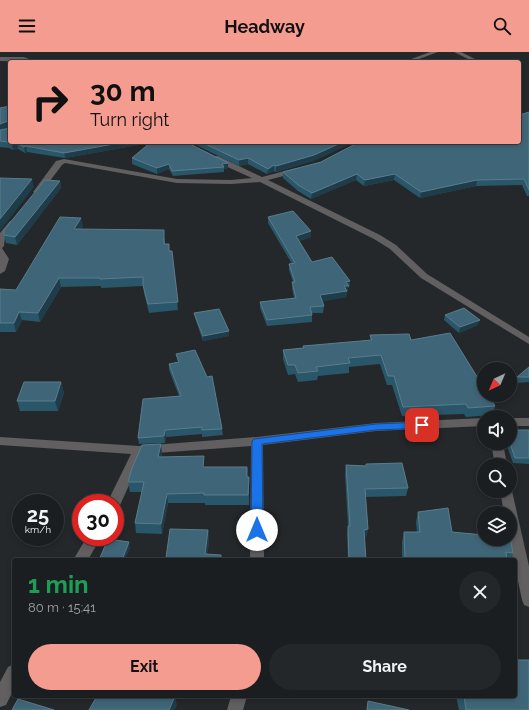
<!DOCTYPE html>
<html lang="en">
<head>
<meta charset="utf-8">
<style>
	:root { --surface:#1b1e20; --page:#242729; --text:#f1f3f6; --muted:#a0a2a5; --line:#393c3e; --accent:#f59c91 }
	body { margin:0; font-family:Raleway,sans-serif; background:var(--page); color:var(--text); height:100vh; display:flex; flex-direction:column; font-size:15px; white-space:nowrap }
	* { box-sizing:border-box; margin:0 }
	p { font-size:13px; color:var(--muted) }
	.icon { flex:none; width:22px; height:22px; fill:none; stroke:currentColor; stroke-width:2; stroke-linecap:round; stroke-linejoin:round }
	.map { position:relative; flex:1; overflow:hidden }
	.side { position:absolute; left:12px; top:506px; width:505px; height:140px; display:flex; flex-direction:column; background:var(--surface); border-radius:4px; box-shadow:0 2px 6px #0003,0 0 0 1px var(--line) }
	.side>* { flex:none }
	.guide { position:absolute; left:8px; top:8px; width:513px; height:84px; border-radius:4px; box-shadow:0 2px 6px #0003,0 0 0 1px var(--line); background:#f59c91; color:#111; overflow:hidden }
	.needle { width:26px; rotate:224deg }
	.tools { position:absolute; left:477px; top:310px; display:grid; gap:8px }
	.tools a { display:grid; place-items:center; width:40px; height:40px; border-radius:50%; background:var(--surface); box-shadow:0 2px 6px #0003,0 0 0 1px var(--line); font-size:20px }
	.speed { position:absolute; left:12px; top:442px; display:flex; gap:8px; font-size:20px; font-weight:700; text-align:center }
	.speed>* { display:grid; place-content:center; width:52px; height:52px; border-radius:50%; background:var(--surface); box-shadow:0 2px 6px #0003,0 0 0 1px var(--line); line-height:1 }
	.speed small { font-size:10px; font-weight:400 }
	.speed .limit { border:6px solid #d22; background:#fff; color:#111 }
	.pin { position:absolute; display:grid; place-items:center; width:34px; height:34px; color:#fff; margin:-17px; border-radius:8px; box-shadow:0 2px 6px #0006 }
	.me { position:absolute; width:44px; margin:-22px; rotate:0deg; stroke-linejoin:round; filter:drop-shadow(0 0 3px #0008) }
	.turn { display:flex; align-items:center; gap:14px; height:84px; padding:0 16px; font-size:18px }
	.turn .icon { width:52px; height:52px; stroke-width:2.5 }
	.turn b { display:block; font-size:28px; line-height:34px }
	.round { display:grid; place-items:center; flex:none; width:42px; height:42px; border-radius:21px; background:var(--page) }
	.summary { display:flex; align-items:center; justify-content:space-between; height:68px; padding:0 16px }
	h1 { font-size:24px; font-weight:700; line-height:30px; color:#1e9e55 }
	.primary-button { display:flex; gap:8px; margin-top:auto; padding:8px 16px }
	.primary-button a { flex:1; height:46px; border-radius:24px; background:var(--accent); color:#111; font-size:16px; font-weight:700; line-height:46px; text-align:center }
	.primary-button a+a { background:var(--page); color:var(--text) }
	header { display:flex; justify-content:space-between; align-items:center; height:52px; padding:0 16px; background:var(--accent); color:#111; font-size:18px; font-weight:700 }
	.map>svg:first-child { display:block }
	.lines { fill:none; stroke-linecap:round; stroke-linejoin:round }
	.minor { fill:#615f5f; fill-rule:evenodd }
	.wall { fill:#2a5669 }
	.shaded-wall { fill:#1f3c4a }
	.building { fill:#3f6678; stroke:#5a7c8b }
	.route { fill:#1a73e8; stroke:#114b97 }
</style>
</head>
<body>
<header><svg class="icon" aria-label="menu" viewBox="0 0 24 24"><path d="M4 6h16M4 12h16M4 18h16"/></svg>Headway<svg class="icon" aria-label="search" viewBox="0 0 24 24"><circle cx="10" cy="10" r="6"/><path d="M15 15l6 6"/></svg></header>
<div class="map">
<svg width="529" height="658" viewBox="0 0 529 658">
	<rect width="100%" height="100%" fill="#24282a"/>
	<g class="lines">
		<g class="minor">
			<polygon points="430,0 438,0 411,10 403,10"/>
			<polygon points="454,0 461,0 481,10 474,10"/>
			<polygon points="0,5 24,5 37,10 0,9"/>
			<polygon points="212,104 218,104 262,125 296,116 299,116 299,120 268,128 380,183 396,193 427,222 529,285 529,292 421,226 390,197 374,187 260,130 231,132 177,131 65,111 62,113 40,142 37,142 33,140 56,109 64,107 177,127 231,128 252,126 212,108"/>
			<polygon points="10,169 13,169 17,171 5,185 4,194 2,196 9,207 5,219 0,222 0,181"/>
			<polygon points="484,366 484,374 376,379 263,393 264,508 250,508 251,394 143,402 121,451 119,455 115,456 115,451 107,451 131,402 0,393 0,385 139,394 257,385 376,371"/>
			<rect x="510" y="366" width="19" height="8"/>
			<polygon points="491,391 503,391 507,413 495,413"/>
			<polygon points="510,435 512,439 529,514 529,555 524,553 522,548 515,515 515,508 513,508 509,487 510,461 504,461 500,439 510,439"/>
			<polygon points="87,485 101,485 88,508 73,508"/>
			<polygon points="14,612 14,637 6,653 0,655 0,630 8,615"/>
			<polygon points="231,644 247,644 243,658 227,658"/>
		</g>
	</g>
	<g class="wall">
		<polygon points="0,56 186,90 228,111 228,116 224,117 224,120 173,124 169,117 157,122 132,112 132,106 150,91 65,106 27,100 25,101 18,97 13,98 9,96 0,95 0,78 10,76"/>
		<polygon points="529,60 529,144 527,144 522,133 476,134 420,146 394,128 364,134 356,128 311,147 298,139 283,126 283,120 321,110 519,90 523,62"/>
		<polygon points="190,90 354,90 313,109 276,120 274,119 267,122 248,112 239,114"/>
		<polygon points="60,129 61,136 17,193 6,191 4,183"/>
		<polygon points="268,165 311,185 299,189 312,210 350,229 349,236 348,236 348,240 347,240 347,245 322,249 324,254 323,261 311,261 312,263 312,270 267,274 260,256 260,250 294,246 292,236 293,230 289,218 289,212 292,212 268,171"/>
		<polygon points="83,174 81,177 165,187 165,192 170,199 172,199 178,258 149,261 144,241 143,234 101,236 101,234 61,235 40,270 22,268 16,280 0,280 0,237 16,238"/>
		<polygon points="194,261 229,279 229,284 203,289 195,266"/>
		<polygon points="445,263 478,273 459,281 444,268"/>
		<polygon points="370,283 411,288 495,354 493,363 466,365 464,362 402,364 392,333 387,333 380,312 349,315 349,321 318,324 317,328 298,330 295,322 288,323 283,307 283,298 303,296 303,294 370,289"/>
		<polygon points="176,302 222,377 223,383 202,385 202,382 166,385 165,391 139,392 138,386 179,344 169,318 169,312 178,310"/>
		<polygon points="529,315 529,330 516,331 517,325"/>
		<polygon points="61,330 64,341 58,359 20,359 17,349"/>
		<polygon points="529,378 529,412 513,411 506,391 510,391"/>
		<polygon points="162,402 162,405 247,425 249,425 249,453 205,453 205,451 168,451 162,482 136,481 135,471 142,440 130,440 128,430"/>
		<polygon points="366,412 408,436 406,444 365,445 368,477 366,485 364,486 366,508 348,508 347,482 348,474 345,422 346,413 366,414"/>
		<polygon points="418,460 452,480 513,501 511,508 402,508 402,490 404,480 417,480 416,470"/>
		<polygon points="208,478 209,489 207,503 222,508 166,508 166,506"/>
		<polygon points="456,644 515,644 529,658 459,658"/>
	</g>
	<g class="shaded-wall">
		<polygon points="8,69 10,75 0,78 0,72"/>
		<polygon points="125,90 156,90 65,106 64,101"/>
		<polygon points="343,90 354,90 313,109 276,120 276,114"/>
		<polygon points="17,91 18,97 13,98 12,93"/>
		<polygon points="26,94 27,100 25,101 24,95"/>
		<polygon points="248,106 248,112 239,114 239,108"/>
		<polygon points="228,111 228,116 224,117 224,115 222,112"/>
		<polygon points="169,112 169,117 157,122 157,116"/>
		<polygon points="274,113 274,119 267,122 268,117"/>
		<polygon points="357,122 356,128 311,147 312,141"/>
		<polygon points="395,122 394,128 364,134 365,128"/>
		<polygon points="32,127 34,135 0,179 0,167"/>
		<polygon points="477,128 476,134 420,146 421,140"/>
		<polygon points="60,129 61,136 17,193 15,185"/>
		<polygon points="81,166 83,174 76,186 74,177"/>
		<polygon points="311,179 311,185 296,190 296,184"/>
		<polygon points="59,226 61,235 40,270 38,261"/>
		<polygon points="350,229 349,236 348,236 348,240 347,240 347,245 320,250 320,243 344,234 346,230"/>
		<polygon points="19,260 22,268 16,280 14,271"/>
		<polygon points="480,268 478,273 459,281 460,275"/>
		<polygon points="229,279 229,284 203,289 203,284"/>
		<polygon points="61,330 64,341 58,359 55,349"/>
		<polygon points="165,378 166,385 165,391 164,384"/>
		<polygon points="161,392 162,402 160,415 158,405"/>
		<polygon points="167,442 168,451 162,482 161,472"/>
		<polygon points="368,477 366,485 363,486 364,478"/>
		<polygon points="208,478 209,489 207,508 205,502"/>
		<polygon points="129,490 130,496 125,508 122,508"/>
		<polygon points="175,644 177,653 175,658 169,658"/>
	</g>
	<g class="building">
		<polygon points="466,8 469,9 477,8 480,10 461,10"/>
		<polygon points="10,54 10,71 8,69 0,72 0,56"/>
		<polygon points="529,60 529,138 524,127 477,128 421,140 395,122 365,128 357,122 312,141 298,133 283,120 321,110 359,90 519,90 519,62 523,62"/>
		<polygon points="10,74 10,90 125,90 64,101 26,94 24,95 17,91 12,93 8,90 0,89 0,78 10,76"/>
		<polygon points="151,90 186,90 228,111 222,112 224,115 172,119 169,112 157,116 132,106"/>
		<polygon points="201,90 343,90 314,103 276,114 274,113 268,117 248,106 239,108"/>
		<polygon points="0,126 32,127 0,167"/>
		<polygon points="45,128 60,129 15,185 4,183 4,178"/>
		<polygon points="293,159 311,179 296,184 312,210 332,205 350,229 346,230 349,234 344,234 347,239 320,243 324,254 310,255 312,263 267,268 260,250 296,246 292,230 295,230 289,212 295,211 268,165"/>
		<polygon points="60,165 81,166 74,177 164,178 164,192 169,192 169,199 172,199 178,250 148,252 143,233 143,225 100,227 100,226 59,226 38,261 19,260 14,271 0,271 0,237 16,238"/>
		<polygon points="464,256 480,268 460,275 445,263"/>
		<polygon points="219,257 229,279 203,284 194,261"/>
		<polygon points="450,281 484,336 484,343 488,343 495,354 468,356 466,352 403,355 394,324 388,324 381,303 348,306 350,311 316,315 318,319 298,321 295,313 288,313 283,298 304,296 303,294 372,288 370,283 409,282 411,288"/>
		<polygon points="195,298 207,325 212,324 222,377 202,378 202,375 165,378 164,384 138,386 143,347 181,344 169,312 179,310 176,302"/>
		<polygon points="529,315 529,325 517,325"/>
		<polygon points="24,330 61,330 55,349 17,349"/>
		<polygon points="510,378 529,378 529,406 515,406 510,391"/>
		<polygon points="161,392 158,405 204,404 203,415 247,415 247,425 249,425 248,443 204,443 204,441 167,442 161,472 135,471 144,430 128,430 132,416 142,393"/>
		<polygon points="402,411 408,436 365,437 368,477 364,478 366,508 349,508 348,474 350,474 346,413 366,414 366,412"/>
		<polygon points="448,456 452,480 484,483 484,487 510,487 510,485 513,501 506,500 507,508 405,508 404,480 420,480 418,460"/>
		<polygon points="170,477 208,478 205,502 221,503 221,508 172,508 172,506 166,506"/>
		<polygon points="108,487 129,490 122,508 99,508"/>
		<polygon points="515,608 529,608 529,658 466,658 464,644 515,644"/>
		<polygon points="97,644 175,644 169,658 89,658"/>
		<polygon points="18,647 54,658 12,658"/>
		<polygon points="368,649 409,658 367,658"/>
	</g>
	<polygon class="route" points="422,370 427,373 426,376 376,378 262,392 263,478 261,482 257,483 253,482 251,478 252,389 254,387 376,372"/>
</svg>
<div class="tools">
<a><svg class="needle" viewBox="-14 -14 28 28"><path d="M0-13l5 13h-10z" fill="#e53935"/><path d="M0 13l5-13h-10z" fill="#a0a2a5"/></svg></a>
<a><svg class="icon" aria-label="sound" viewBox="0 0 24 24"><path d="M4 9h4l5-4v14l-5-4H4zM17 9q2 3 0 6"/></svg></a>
<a><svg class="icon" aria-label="search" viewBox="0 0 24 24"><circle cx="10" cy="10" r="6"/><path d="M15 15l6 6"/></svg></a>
<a><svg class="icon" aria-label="layers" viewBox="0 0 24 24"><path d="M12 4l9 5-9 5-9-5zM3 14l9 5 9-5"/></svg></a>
</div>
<div class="speed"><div>25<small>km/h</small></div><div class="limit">30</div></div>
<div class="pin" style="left:422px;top:373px;background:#d93025"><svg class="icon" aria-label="arrive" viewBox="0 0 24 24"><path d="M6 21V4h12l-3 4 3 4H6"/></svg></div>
<svg class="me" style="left:257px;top:478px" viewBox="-20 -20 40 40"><circle r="19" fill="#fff"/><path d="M0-13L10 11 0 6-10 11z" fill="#1a73e8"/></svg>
<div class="guide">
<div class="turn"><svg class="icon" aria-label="right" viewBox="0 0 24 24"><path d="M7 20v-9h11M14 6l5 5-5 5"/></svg><div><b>30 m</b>Turn right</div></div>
</div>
<section class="side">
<div class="summary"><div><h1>1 min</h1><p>80 m · 15:41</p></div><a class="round"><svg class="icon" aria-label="close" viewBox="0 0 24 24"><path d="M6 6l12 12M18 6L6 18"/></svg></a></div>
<div class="primary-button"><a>Exit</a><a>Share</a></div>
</section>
</div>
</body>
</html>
